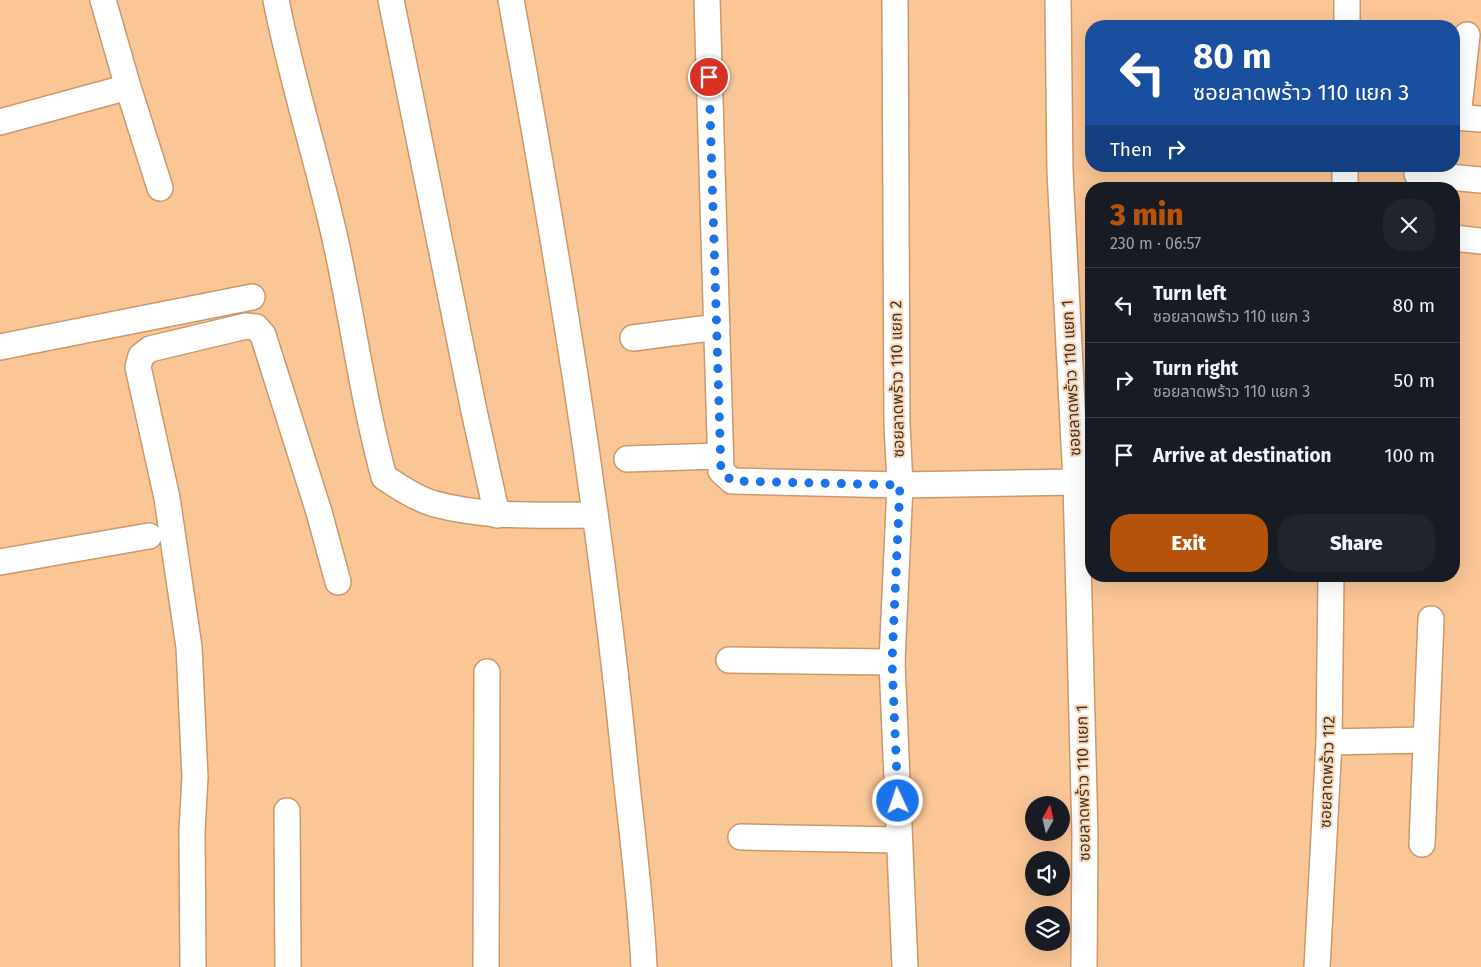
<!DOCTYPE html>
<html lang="en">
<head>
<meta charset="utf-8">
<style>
	:root { --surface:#171b24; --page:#20242c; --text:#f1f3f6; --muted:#9ea1a6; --line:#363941; --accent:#b45309 }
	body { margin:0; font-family:"Fira Sans","Noto Sans Thai",sans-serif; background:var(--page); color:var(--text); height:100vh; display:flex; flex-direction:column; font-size:19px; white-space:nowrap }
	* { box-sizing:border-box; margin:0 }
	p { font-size:16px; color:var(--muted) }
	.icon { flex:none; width:28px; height:28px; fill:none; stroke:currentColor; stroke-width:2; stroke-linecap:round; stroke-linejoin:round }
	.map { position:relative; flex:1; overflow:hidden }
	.sheet { position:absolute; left:1085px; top:182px; width:375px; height:400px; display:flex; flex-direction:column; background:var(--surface); border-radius:20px; box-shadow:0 5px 20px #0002 }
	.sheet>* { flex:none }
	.hud { position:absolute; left:1085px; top:20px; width:375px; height:152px; border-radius:20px; box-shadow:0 5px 20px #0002; background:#1a4fa0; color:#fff; overflow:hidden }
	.needle { width:32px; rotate:8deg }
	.buttons { position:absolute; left:1025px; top:796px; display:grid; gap:10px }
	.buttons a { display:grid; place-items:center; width:45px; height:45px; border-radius:50%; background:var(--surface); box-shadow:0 5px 20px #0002; font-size:25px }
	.pin { position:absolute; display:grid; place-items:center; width:42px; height:42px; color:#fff; margin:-21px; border:2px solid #fff; border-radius:50%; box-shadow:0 1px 5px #0007 }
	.me { position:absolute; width:55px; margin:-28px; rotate:357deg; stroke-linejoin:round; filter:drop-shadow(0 0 4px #0008) }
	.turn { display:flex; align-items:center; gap:18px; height:105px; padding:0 25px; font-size:22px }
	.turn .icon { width:65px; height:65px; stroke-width:2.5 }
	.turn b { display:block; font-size:35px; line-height:42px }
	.then { display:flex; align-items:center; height:48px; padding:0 25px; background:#0003; gap:10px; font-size:19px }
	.round { display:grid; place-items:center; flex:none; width:52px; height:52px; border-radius:20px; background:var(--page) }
	.overview { display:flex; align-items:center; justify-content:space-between; height:85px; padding:0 25px }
	h1 { font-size:30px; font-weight:800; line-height:38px; color:var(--accent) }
	.cta { display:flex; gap:10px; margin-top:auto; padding:10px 25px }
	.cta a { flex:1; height:58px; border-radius:20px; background:var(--accent); color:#fff; font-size:20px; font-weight:800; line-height:58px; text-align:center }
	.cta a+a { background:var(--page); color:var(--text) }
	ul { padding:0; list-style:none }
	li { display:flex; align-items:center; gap:15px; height:75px; padding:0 25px; border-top:1px solid var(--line) }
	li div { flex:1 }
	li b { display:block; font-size:19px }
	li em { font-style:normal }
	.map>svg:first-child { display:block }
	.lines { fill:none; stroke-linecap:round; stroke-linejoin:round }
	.minor-casing { stroke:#ca986a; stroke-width:28 }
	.minor { stroke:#fff; stroke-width:25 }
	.route { stroke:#1a73e8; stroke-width:9; stroke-dasharray:0 16.2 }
	.labels { text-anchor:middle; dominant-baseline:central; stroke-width:4; stroke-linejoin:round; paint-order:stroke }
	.street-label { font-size:16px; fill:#45311d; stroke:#f8d9bc }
</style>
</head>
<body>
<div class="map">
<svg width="1481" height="967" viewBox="0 0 1481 967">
	<rect width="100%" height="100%" fill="#fbc696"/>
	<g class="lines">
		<g class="minor-casing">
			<g id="minor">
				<polyline points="103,0 128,87 160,188"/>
				<path d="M276 0C292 82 318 161 336 243 353 321 363 400 384 477 399 487 417 499 435 504 487 518 541 515 595 515"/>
				<polyline points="391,0 474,411 497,515"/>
				<path d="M511 0C558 257 601 516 626 776 633 840 641 903 644 967"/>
				<polyline points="707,0 721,471 732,481 900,485 1076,482"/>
				<polyline points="895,0 897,424 900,485 892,662 905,967"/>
				<polyline points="1058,0 1060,171 1076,482 1085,836 1084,967"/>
				<polyline points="1347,26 1347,0"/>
				<polyline points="1454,117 1481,119"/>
				<polyline points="1458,117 1467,35"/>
				<polyline points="0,122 128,87"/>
				<polyline points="1418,166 1417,174 1481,180"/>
				<polyline points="1345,189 1345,166"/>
				<polyline points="1454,238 1481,241"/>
				<polyline points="633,338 717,327"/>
				<polyline points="0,347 252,297"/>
				<polyline points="627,459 719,456"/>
				<polyline points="0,562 149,536"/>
				<polyline points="729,660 892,662"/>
				<polyline points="1329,742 1425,740"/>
				<polyline points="287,811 288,967"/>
				<polyline points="741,837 899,840"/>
				<polyline points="1422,844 1431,619"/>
				<polyline points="193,967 192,831 195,777 189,647 167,498 138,367 141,356 150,349 246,326 256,327 263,335 319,512 338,582"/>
				<polyline points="486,967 487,672"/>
				<polyline points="1317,967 1329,742 1331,576"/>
			</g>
		</g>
		<use href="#minor" class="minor"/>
	</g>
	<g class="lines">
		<polyline class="route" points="709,77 721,471 732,481 900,485 892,662 898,801"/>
	</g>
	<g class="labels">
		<g class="street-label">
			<text transform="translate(1071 378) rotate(-93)">ซอยลาดพร้าว 110 แยก 1</text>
			<text transform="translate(897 379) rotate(-91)">ซอยลาดพร้าว 110 แยก 2</text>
			<text transform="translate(1327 772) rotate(-88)">ซอยลาดพร้าว 112</text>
			<text transform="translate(1083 783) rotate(-91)">ซอยลาดพร้าว 110 แยก 1</text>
		</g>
	</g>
</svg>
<div class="buttons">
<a><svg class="needle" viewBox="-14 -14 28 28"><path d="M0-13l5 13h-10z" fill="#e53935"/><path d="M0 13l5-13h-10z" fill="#9ea1a6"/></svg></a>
<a><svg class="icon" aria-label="sound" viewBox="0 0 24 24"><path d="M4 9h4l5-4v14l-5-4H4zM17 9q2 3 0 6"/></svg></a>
<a><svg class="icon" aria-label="layers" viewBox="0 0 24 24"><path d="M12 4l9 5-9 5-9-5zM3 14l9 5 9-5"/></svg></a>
</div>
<div class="pin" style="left:709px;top:77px;background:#d93025"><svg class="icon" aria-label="arrive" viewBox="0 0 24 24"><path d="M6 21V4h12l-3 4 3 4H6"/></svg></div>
<svg class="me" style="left:898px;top:801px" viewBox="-20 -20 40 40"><circle r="17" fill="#1a73e8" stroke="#fff" stroke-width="3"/><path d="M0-11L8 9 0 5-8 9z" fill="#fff"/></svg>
<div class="hud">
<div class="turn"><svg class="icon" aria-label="left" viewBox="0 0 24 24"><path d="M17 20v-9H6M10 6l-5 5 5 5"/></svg><div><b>80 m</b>ซอยลาดพร้าว 110 แยก 3</div></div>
<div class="then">Then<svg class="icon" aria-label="right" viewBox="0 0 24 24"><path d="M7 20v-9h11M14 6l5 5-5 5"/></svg></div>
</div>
<section class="sheet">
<div class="overview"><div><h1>3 min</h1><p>230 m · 06:57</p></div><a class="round"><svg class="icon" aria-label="close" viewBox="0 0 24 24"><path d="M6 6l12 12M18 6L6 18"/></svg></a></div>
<ul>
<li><svg class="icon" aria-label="left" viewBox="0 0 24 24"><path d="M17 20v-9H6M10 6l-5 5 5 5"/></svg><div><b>Turn left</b><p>ซอยลาดพร้าว 110 แยก 3</p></div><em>80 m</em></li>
<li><svg class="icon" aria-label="right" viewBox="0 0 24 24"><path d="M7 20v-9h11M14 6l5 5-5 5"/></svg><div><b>Turn right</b><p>ซอยลาดพร้าว 110 แยก 3</p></div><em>50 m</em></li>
<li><svg class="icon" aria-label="arrive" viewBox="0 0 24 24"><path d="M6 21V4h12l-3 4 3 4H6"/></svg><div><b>Arrive at destination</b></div><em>100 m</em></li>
</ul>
<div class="cta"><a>Exit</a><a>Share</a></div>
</section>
</div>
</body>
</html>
